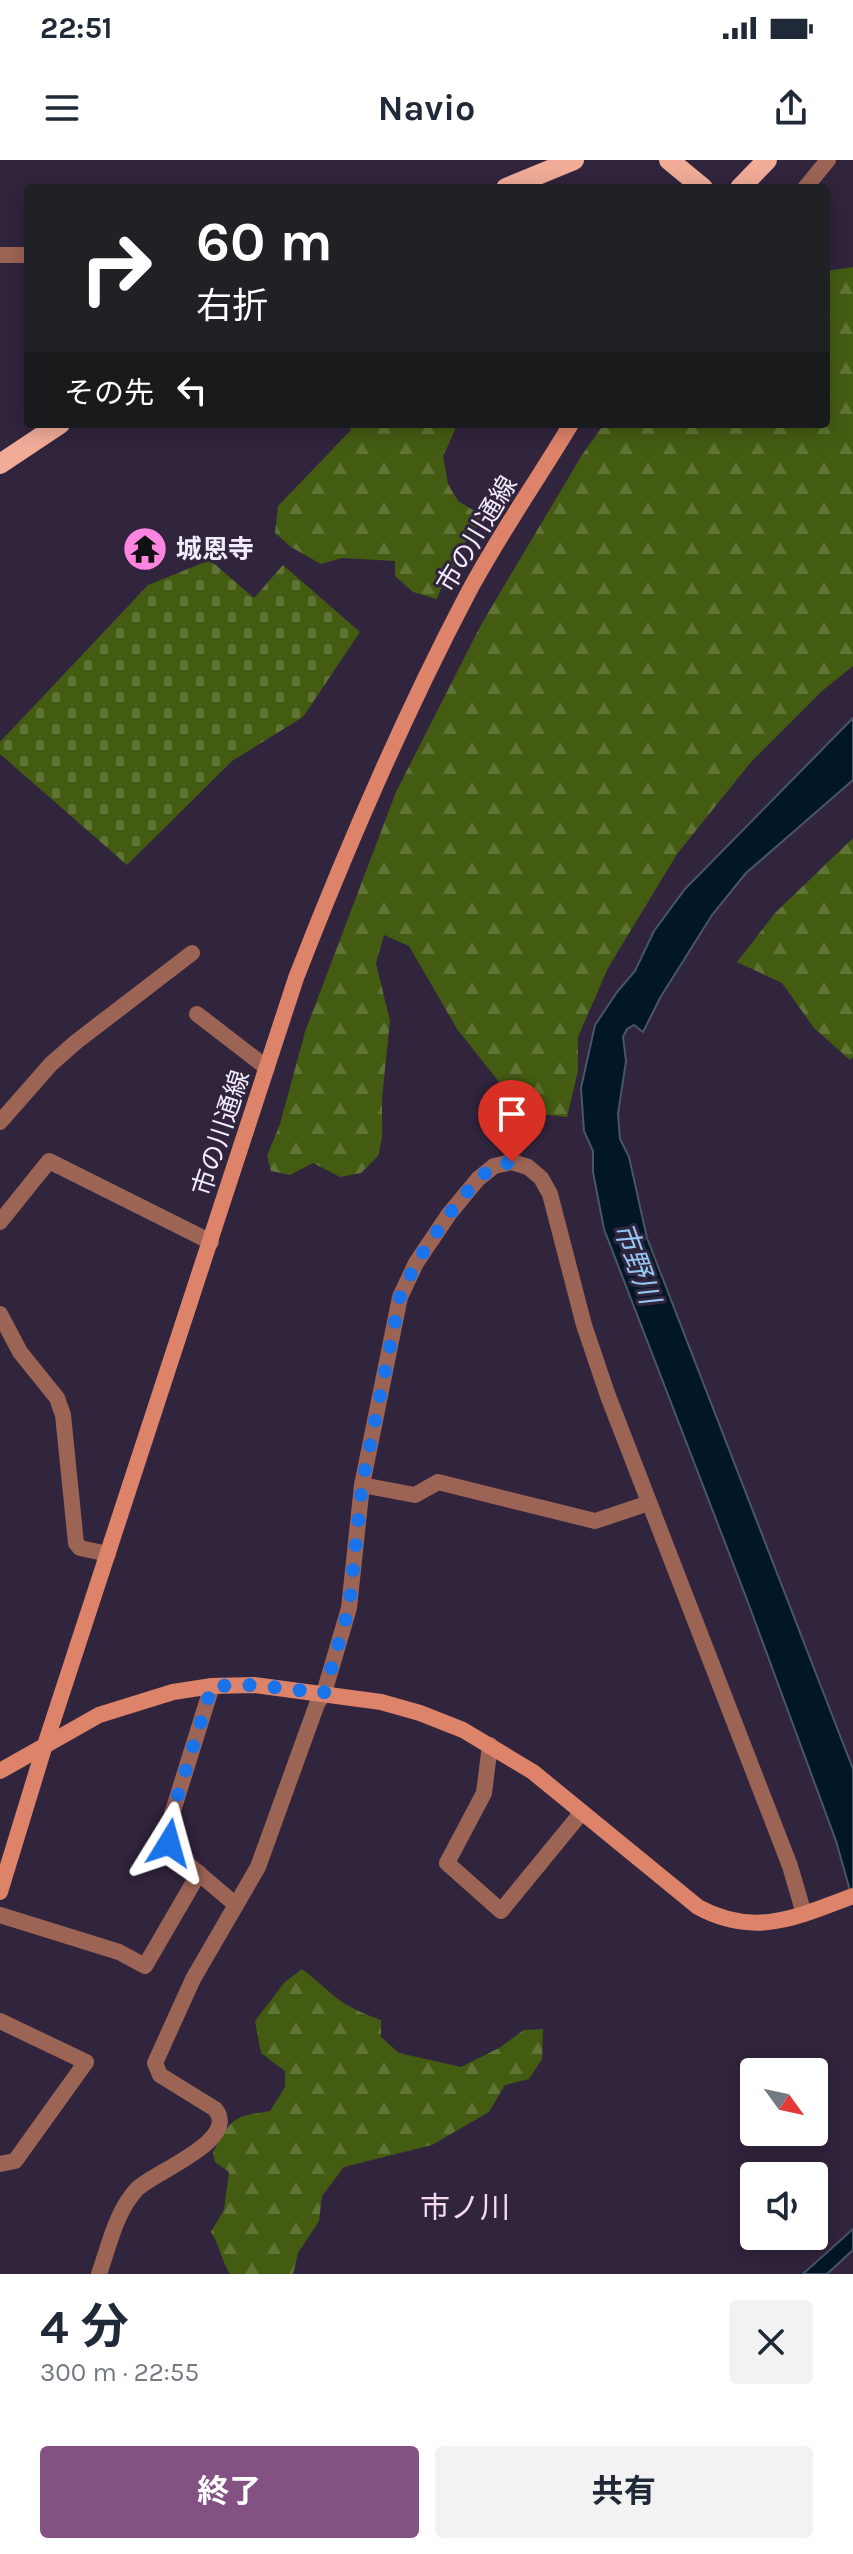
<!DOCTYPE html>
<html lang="ja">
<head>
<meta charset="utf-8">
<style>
	:root { --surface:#fff; --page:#f2f2f3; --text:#1f2937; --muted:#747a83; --accent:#835283 }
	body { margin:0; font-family:Karla,"Noto Sans JP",sans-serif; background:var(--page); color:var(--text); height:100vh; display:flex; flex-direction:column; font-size:30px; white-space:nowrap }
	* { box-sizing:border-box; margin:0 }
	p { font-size:26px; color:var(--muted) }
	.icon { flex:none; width:44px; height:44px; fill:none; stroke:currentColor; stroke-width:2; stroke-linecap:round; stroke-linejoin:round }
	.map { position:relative; height:2114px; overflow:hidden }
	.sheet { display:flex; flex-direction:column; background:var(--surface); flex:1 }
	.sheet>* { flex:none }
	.top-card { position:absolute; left:24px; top:24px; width:806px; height:244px; border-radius:8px; box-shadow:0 4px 20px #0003; background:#202124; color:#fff; overflow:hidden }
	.needle { width:52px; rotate:123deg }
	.tools { position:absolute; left:740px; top:1898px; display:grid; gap:16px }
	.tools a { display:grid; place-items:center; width:88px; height:88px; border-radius:8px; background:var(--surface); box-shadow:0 4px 20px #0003; font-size:40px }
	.pin { position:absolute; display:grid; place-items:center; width:68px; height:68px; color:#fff; margin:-82px -34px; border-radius:50% 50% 50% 0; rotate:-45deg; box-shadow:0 0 8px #0007 }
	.pin .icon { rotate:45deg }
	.me { position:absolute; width:88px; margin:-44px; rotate:8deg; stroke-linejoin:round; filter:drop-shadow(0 0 6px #0008) }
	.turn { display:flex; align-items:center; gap:28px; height:168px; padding:0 40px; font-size:36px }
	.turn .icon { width:104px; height:104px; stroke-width:2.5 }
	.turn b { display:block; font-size:56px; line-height:68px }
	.then { display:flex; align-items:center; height:76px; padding:0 40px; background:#0003; gap:16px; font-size:30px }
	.round { display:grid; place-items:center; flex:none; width:84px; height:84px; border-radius:8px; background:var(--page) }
	.overview { display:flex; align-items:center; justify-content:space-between; height:136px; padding:0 40px }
	h1 { font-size:48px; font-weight:700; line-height:60px }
	.cta { display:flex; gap:16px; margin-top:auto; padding:16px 40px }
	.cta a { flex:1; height:92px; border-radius:8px; background:var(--accent); color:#fff; font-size:32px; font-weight:700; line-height:92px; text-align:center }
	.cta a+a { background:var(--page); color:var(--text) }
	.status { display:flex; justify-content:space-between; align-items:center; height:56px; padding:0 40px; background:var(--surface); direction:ltr }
	.status svg { height:22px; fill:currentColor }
	header { display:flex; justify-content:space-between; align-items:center; height:104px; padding:0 40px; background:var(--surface); font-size:36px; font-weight:700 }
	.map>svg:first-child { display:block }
	.forest { fill:url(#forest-firs) }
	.cemetery { fill:url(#cemetery-stones) }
	.water { fill:#011627; stroke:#495667; stroke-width:2 }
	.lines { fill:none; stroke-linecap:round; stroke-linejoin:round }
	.street { stroke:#9c6455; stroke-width:16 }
	.secondary { stroke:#dd836a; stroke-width:16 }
	.primary { stroke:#f1ac98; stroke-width:20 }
	.route { stroke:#1a73e8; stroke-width:14; stroke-dasharray:0 25.2 }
	.labels { text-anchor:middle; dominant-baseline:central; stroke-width:6; stroke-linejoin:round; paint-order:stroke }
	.street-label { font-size:26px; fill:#f2ebfb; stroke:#31243d }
	.poi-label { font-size:26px; font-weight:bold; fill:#f2ebfb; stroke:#31243d; text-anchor:start }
	.water-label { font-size:28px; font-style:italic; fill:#93c8f5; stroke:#31243d }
	.quarter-label { font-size:30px; fill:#f7daed; stroke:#31243d }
</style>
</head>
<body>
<div class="status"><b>22:51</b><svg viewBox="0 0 49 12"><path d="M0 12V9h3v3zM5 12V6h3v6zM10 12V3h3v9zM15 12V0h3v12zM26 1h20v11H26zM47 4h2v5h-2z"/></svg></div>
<header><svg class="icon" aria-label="menu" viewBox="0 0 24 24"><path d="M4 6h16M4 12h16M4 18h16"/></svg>Navio<svg class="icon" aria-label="share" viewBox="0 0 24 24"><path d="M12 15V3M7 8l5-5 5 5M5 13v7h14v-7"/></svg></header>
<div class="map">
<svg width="853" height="2114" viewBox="0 0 853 2114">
	<defs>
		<pattern id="forest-firs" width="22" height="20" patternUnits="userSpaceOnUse" patternTransform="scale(2)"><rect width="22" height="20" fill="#445c12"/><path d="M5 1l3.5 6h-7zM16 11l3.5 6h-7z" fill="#5f7435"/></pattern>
		<pattern id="cemetery-stones" width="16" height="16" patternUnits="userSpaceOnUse" patternTransform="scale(2)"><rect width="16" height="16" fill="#445c12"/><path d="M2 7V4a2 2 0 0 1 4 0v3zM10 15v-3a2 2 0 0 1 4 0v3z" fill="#5f7435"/></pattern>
	</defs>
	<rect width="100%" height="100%" fill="#31243d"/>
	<g class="forest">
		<polygon points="853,107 853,506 822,531 751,602 677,694 608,808 578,877 578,911 567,957 523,952 457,869 409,786 384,775 376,803 390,861 382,938 382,978 378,996 361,1013 340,1017 313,1003 290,1015 271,1011 267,996 280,964 305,872 396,632 482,463 582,295 604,264 826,264 826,111"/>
		<polygon points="347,264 453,264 455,270 443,296 448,324 458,341 478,353 480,363 466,381 458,406 444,420 437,439 413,432 395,416 395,401 342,398 321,404 291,387 275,373 278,346 351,270"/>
		<polygon points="853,678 853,897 850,900 814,868 782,823 737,802 775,753"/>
		<path d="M302 1809C313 1817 322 1826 333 1835 347 1847 364 1854 381 1860V1877L399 1893 461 1907 499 1888 524 1870 543 1869 542 1899 529 1919 505 1925 489 1952 432 1985 344 2007 322 2036 319 2061 298 2093 293 2114H230C221 2100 220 2086 211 2072L224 2050 229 2012 215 2002 213 1992C232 1958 232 1957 270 1951L285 1927V1911L261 1893 255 1861 284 1823Z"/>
	</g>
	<polygon class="cemetery" points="210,400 254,438 283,405 360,472 303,557 232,601 127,705 0,594 0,582 148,425"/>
	<g class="water">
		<polygon points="853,558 853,620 746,713 712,755 660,838 643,872 634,865 627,869 623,877 626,901 618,954 620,979 629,997 647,1078 853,1609 853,1741 836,1681 746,1437 604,1069 593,1012 593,991 584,971 581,928 595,865 617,832 635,811 654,771 685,729"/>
		<polygon points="853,2069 853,2090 827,2114 803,2114"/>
	</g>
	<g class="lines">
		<g class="street">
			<polyline points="805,28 828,0"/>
			<polyline points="0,95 28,95"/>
			<polyline points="197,854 267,908"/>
			<polyline points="0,962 51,904 76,882 192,793"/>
			<polyline points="0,1062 49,1001 211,1082"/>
			<polyline points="0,1154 20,1192 57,1238 63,1255 76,1383 80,1388 108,1394"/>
			<polyline points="362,1325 415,1335 438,1322 595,1361 649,1343"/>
			<polyline points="212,1526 167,1670 169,1683 176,1694 236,1745"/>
			<polyline points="490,1585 484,1633 447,1703 501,1751 582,1652"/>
			<polyline points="0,1755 119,1792 145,1806 199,1713"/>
			<polyline points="0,1861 86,1902 15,2001 0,2004"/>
			<path d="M99 2114C109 2086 116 2051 137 2029 154 2012 241 1980 215 1949L160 1915 155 1903 193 1819 258 1707 317 1544 324 1533 349 1448 362 1325 400 1137 416 1103 449 1054 478 1019 494 1006 512 1002 528 1007 541 1018 550 1034 584 1165 608 1236 790 1706 804 1754"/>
		</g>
		<g class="secondary">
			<path d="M0 1611 99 1555 173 1532 212 1526 254 1525 381 1542 420 1553 463 1570 533 1612 698 1747C755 1778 797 1757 853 1736"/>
			<path d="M0 1732 44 1588 296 818C347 687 402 559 467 435 498 376 537 321 571 264"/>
		</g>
		<g class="primary">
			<polyline points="669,0 703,28"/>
			<polyline points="506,28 574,0"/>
			<polyline points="740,28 767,0"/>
			<polyline points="0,304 60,264"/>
		</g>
	</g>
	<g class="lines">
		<polyline class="route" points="169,1683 167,1670 212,1526 254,1525 324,1533 349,1448 362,1325 400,1137 416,1103 449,1054 478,1019 494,1006 512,1002"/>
	</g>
	<defs>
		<g id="temple-disc" transform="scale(2.3)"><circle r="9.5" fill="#fe85df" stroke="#31243d"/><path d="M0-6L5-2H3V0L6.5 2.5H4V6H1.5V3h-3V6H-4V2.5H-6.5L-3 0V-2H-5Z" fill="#111"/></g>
	</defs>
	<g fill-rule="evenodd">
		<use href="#temple-disc" x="145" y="389"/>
	</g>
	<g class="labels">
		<g class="street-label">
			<text transform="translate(477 374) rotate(-59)">市の川通線</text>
			<text transform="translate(221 973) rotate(-72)">市の川通線</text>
		</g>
		<g class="poi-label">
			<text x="176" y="389">城恩寺</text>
		</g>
		<g class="water-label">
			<text transform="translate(637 1103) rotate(70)">市野川</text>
		</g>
		<g class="quarter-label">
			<text x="465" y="2048">市ノ川</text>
		</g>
	</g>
</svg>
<div class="tools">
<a><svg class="needle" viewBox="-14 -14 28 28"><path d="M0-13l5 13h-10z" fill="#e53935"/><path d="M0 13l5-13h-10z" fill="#747a83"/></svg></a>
<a><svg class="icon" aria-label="sound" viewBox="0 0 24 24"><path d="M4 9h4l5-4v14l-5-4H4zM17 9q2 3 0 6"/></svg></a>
</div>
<div class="pin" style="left:512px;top:1002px;background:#d93025"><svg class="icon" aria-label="arrive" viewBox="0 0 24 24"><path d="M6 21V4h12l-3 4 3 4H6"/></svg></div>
<svg class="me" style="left:169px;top:1683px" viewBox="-20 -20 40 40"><path d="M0-17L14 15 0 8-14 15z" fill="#1a73e8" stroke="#fff" stroke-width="4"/></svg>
<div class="top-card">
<div class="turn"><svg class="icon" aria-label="right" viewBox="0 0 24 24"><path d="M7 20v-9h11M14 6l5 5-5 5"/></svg><div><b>60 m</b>右折</div></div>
<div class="then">その先<svg class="icon" aria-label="left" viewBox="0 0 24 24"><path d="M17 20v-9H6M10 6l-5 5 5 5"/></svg></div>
</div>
</div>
<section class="sheet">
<div class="overview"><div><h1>4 分</h1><p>300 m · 22:55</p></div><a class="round"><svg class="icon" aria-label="close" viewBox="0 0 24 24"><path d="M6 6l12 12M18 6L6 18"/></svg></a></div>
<div class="cta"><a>終了</a><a>共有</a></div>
</section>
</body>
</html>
